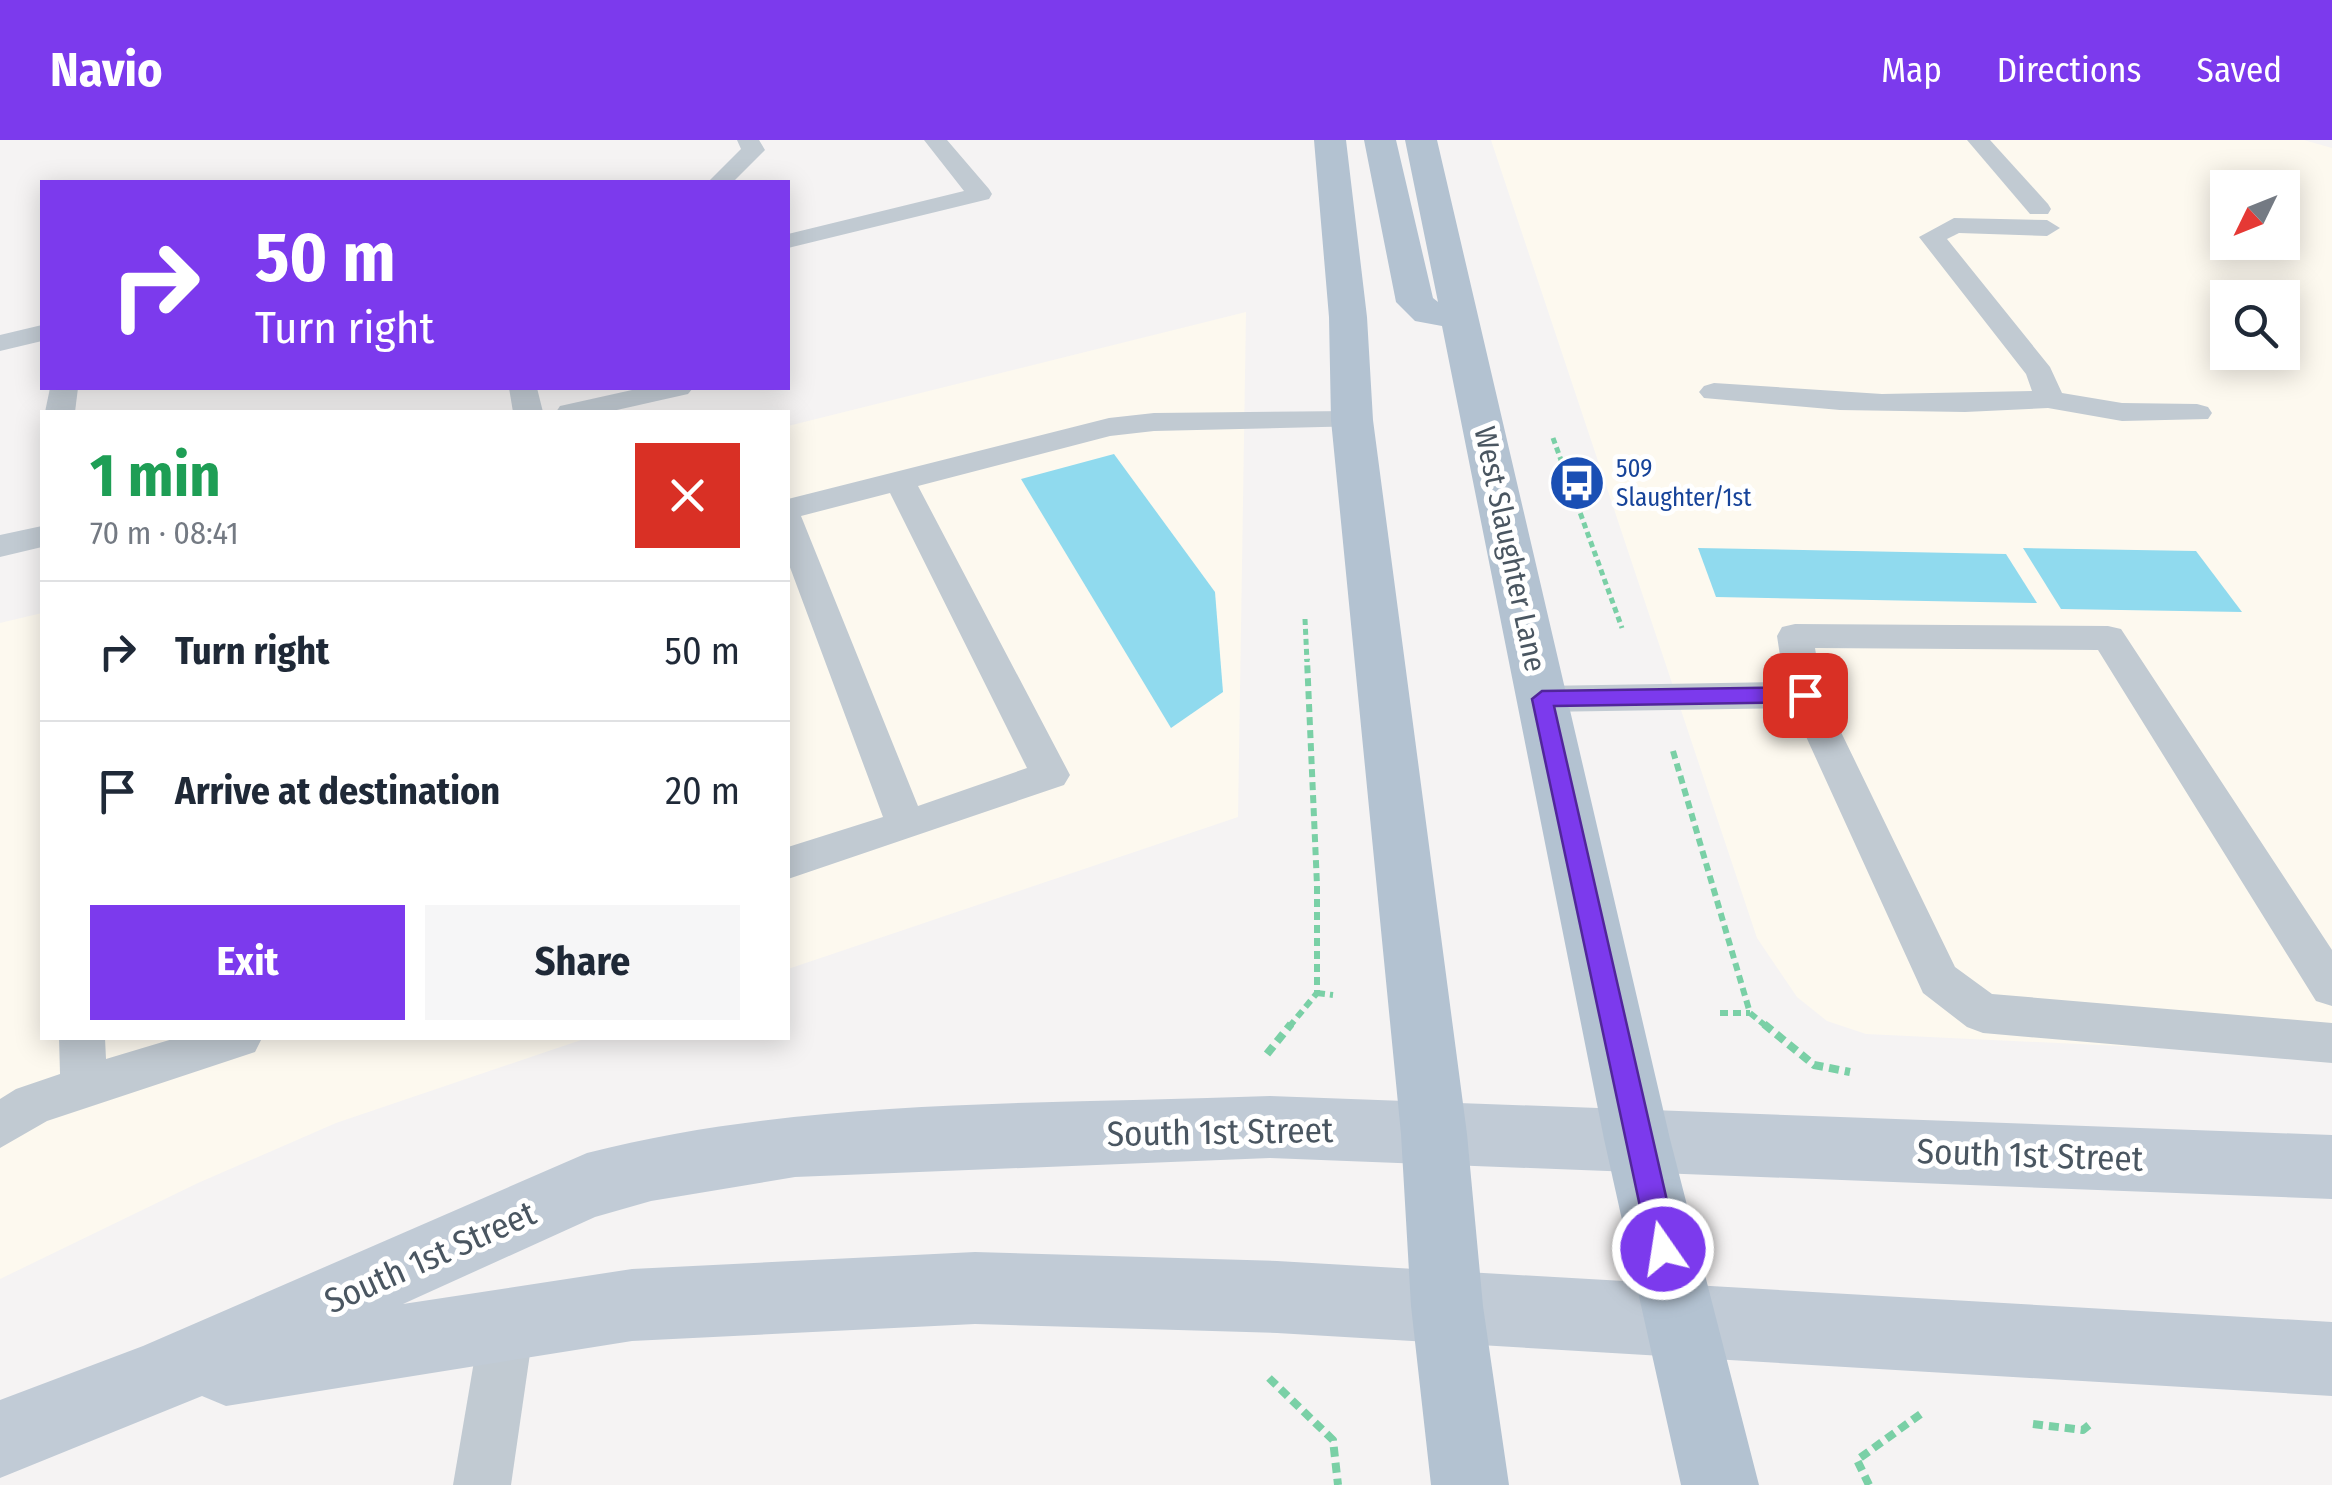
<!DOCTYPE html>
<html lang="en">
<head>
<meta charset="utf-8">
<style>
	:root { --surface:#fff; --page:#f6f6f7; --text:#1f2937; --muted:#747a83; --line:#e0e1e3; --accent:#7c3aed }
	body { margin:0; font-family:"Fira Sans Condensed",sans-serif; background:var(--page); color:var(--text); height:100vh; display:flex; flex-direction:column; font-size:38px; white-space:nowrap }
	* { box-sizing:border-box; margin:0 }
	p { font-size:32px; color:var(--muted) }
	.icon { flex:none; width:55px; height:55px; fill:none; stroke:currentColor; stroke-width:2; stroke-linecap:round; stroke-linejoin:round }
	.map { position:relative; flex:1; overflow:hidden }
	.drawer { position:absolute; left:40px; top:270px; width:750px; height:630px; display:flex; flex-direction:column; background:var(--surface); border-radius:0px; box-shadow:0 5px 25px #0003 }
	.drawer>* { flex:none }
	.banner { position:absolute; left:40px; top:40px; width:750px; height:210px; border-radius:0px; box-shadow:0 5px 25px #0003; background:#7c3aed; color:#fff; overflow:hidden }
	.needle { width:65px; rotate:227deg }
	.buttons { position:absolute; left:2210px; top:30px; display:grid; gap:20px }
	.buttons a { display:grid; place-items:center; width:90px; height:90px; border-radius:0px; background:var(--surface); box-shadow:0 5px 25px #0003; font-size:50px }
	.pin { position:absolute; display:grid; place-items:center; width:85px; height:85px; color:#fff; margin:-42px; border-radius:20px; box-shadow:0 5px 15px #0006 }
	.me { position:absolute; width:110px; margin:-55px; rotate:347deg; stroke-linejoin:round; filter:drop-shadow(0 0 8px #0008) }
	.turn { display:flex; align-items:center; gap:35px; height:210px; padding:0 50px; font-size:45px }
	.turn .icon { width:130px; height:130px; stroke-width:2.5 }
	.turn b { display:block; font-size:70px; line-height:85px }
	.round { display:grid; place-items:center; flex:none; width:105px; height:105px; border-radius:0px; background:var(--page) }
	.head { display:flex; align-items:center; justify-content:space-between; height:170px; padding:0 50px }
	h1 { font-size:60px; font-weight:700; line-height:75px; color:#1e9e55 }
	.cta { display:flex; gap:20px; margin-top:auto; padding:20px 50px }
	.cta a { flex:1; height:115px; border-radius:0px; background:var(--accent); color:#fff; font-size:40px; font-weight:700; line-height:115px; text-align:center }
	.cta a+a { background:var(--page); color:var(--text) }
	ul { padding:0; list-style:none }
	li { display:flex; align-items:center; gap:30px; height:140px; padding:0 50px; border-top:2px solid var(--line) }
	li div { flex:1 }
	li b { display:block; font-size:38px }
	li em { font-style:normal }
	header { display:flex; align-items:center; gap:60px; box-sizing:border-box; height:140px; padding:0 50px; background:var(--accent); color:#fff }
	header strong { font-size:48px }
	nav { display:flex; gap:55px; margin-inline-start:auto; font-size:35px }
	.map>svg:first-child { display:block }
	.commercial { fill:#fdf9ef; fill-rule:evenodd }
	.water { fill:#90daee }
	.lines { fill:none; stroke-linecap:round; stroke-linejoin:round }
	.path-far2 { stroke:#7ad0a6; stroke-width:5; stroke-dasharray:6 4; stroke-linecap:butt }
	.path-far1 { stroke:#7ad0a6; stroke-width:6; stroke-dasharray:8 5; stroke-linecap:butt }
	.path { stroke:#7ad0a6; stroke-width:8; stroke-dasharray:10 6; stroke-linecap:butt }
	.service { fill:#c1cad2; fill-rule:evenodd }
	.secondary { fill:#c1cbd6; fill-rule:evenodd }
	.primary { fill:#b3c2d1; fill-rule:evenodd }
	.route { fill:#7c3aed; stroke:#51269a; stroke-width:2.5 }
	.labels { text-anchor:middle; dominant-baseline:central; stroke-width:10; stroke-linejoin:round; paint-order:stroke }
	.far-transit-label { font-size:25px; fill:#164399; stroke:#fff; text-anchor:start }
	.street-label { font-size:30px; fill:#4a5661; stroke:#fff }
	.near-street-label { font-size:35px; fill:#4a5661; stroke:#fff }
</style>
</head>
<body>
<header>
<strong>Navio</strong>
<nav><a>Map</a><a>Directions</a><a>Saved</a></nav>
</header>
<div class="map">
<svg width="2332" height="1345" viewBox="0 0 2332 1345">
	<rect width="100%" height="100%" fill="#f5f3f3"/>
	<g class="commercial">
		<path d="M1491 0H2304L2332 8V916L1866 894 1827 881 1797 857 1757 798ZM2228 48H2282V102H2228ZM2228 158H2282V212H2228Z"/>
		<polygon points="1246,172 1238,677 788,829 788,286"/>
		<polygon points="42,473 42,898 587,898 336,983 198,1043 0,1139 0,483"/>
	</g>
	<g class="water">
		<polygon points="1114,314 1215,452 1223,552 1171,588 1021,339"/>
		<polygon points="1698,408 2006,414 2037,463 1716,457"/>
		<polygon points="2023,408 2196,411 2242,472 2061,469"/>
	</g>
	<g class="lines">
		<g class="path-far2">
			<polyline points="1553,298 1622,488"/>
			<polyline points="1305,479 1307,522"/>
		</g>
		<g class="path-far1">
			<polyline points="1673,611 1750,873 1767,887"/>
			<polyline points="1317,853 1333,855"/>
			<polyline points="1720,873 1750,873"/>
			<polyline points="1289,887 1317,853 1317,745 1307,519"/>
		</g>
		<g class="path">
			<polyline points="1764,884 1814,925 1850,932"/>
			<polyline points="1267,914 1291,884"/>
			<polyline points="1269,1238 1333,1300 1338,1345"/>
			<polyline points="2033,1284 2083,1290 2089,1285"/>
			<polyline points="1869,1345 1857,1320 1922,1273"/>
		</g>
		<g class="service">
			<polygon points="737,0 759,0 765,10 733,42 708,42 741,9"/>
			<polygon points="924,0 947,0 989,49 992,54 989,59 788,108 788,94 964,51"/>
			<polygon points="1967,0 1990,0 2048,64 2051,69 2048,74 2030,74"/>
			<polygon points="1954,78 2047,80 2060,88 2047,96 1959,93 1947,99 2050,227 2062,253 2122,263 2197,264 2208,267 2212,273 2208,279 2122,281 2048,268 1965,272 1840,270 1704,258 1699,252 1704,246 1714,243 1882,254 2032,251 2026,234 1919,97"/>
			<polygon points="42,185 42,201 0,211 0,195"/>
			<polygon points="50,248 78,248 75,272 45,272"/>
			<polygon points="509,248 537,248 543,272 513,272"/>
			<polygon points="641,248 693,248 688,254 608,272 556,272 560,266"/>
			<path d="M1352 271 1363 274 1367 280 1363 286 1154 291 1110 296 918 346 1070 635 1064 645 788 739V707L883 677 788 422V359L1109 278 1154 273ZM890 353 1027 628 918 666 801 376Z"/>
			<polygon points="42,386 42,407 0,417 0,395"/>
			<polygon points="1795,484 2108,486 2121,489 2332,810 2332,866 2316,861 2098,510 1815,508 1823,555 1955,827 1992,854 2332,883 2332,923 1983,893 1967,887 1923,853 1793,568 1542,572 1529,568 1523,559 1529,550 1542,546 1784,542 1777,496 1782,487"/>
			<polygon points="59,898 105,898 106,919 176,898 262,898 255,912 47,981 0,1008 0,959 16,949 60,934"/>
			<polygon points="507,1159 526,1167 534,1186 511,1345 453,1345 480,1186 488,1167"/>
		</g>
		<path class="secondary" d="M1270 956 2332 995V1059L1270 1018 795 1037 651 1061 595 1077 403 1164 632 1129 975 1112 1277 1121 2332 1182V1256L1277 1193 975 1184 632 1201 226 1266 202 1256 0 1338V1260L143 1206 587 1013C805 957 1045 965 1270 956Z"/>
		<g class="primary">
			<polygon points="1314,0 1346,0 1367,177 1373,280 1467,994 1483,1166 1509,1345 1431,1345 1411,1166 1401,994 1331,280 1329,177"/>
			<polygon points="1364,0 1396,0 1433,158 1438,162 1405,0 1437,0 1670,999 1759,1345 1681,1345 1604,999 1442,186 1415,181 1396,162"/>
		</g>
	</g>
	<polygon class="route" points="1805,547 1816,555 1805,562 1554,566 1678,1109 1674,1119 1663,1123 1653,1119 1649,1109 1532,559 1542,551"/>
	<defs>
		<g id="bus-disc" transform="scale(2.875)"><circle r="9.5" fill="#1a4fb4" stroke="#fff"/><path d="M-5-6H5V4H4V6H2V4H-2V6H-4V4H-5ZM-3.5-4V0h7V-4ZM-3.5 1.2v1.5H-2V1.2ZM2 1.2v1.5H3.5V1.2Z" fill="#fff"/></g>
	</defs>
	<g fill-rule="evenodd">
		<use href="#bus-disc" x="1577" y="343"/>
	</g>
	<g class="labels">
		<g class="far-transit-label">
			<text x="1616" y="329">509<tspan x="1616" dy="29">Slaughter/1st</tspan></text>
		</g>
		<g class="street-label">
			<text transform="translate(1510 409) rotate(78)">West Slaughter Lane</text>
		</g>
		<g class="near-street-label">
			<text transform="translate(1220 992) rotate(-1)">South 1st Street</text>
			<text transform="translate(2030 1015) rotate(2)">South 1st Street</text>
			<text transform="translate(430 1117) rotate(-24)">South 1st Street</text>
		</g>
	</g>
</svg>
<div class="buttons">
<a><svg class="needle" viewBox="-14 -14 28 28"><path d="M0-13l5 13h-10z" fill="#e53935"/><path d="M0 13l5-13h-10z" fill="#747a83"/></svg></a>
<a><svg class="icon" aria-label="search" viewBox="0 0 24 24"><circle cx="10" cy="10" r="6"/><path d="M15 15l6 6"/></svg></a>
</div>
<div class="pin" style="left:1805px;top:555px;background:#d93025"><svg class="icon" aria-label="arrive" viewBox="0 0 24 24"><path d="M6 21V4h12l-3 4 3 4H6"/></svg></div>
<svg class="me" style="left:1663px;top:1109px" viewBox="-20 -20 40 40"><circle r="17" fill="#7c3aed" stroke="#fff" stroke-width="3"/><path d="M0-11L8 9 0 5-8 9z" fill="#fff"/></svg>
<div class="banner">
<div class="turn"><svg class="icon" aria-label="right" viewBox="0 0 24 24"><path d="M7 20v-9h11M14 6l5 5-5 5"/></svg><div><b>50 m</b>Turn right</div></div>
</div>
<section class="drawer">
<div class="head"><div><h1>1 min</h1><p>70 m · 08:41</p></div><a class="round" style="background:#d93025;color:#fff"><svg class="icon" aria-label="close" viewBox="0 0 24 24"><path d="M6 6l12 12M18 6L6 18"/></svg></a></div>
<ul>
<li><svg class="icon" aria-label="right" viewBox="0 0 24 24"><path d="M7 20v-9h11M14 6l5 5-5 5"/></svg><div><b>Turn right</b></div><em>50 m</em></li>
<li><svg class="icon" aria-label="arrive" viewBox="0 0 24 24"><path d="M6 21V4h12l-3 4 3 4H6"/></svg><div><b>Arrive at destination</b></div><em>20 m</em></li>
</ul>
<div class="cta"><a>Exit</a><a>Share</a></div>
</section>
</div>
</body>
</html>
